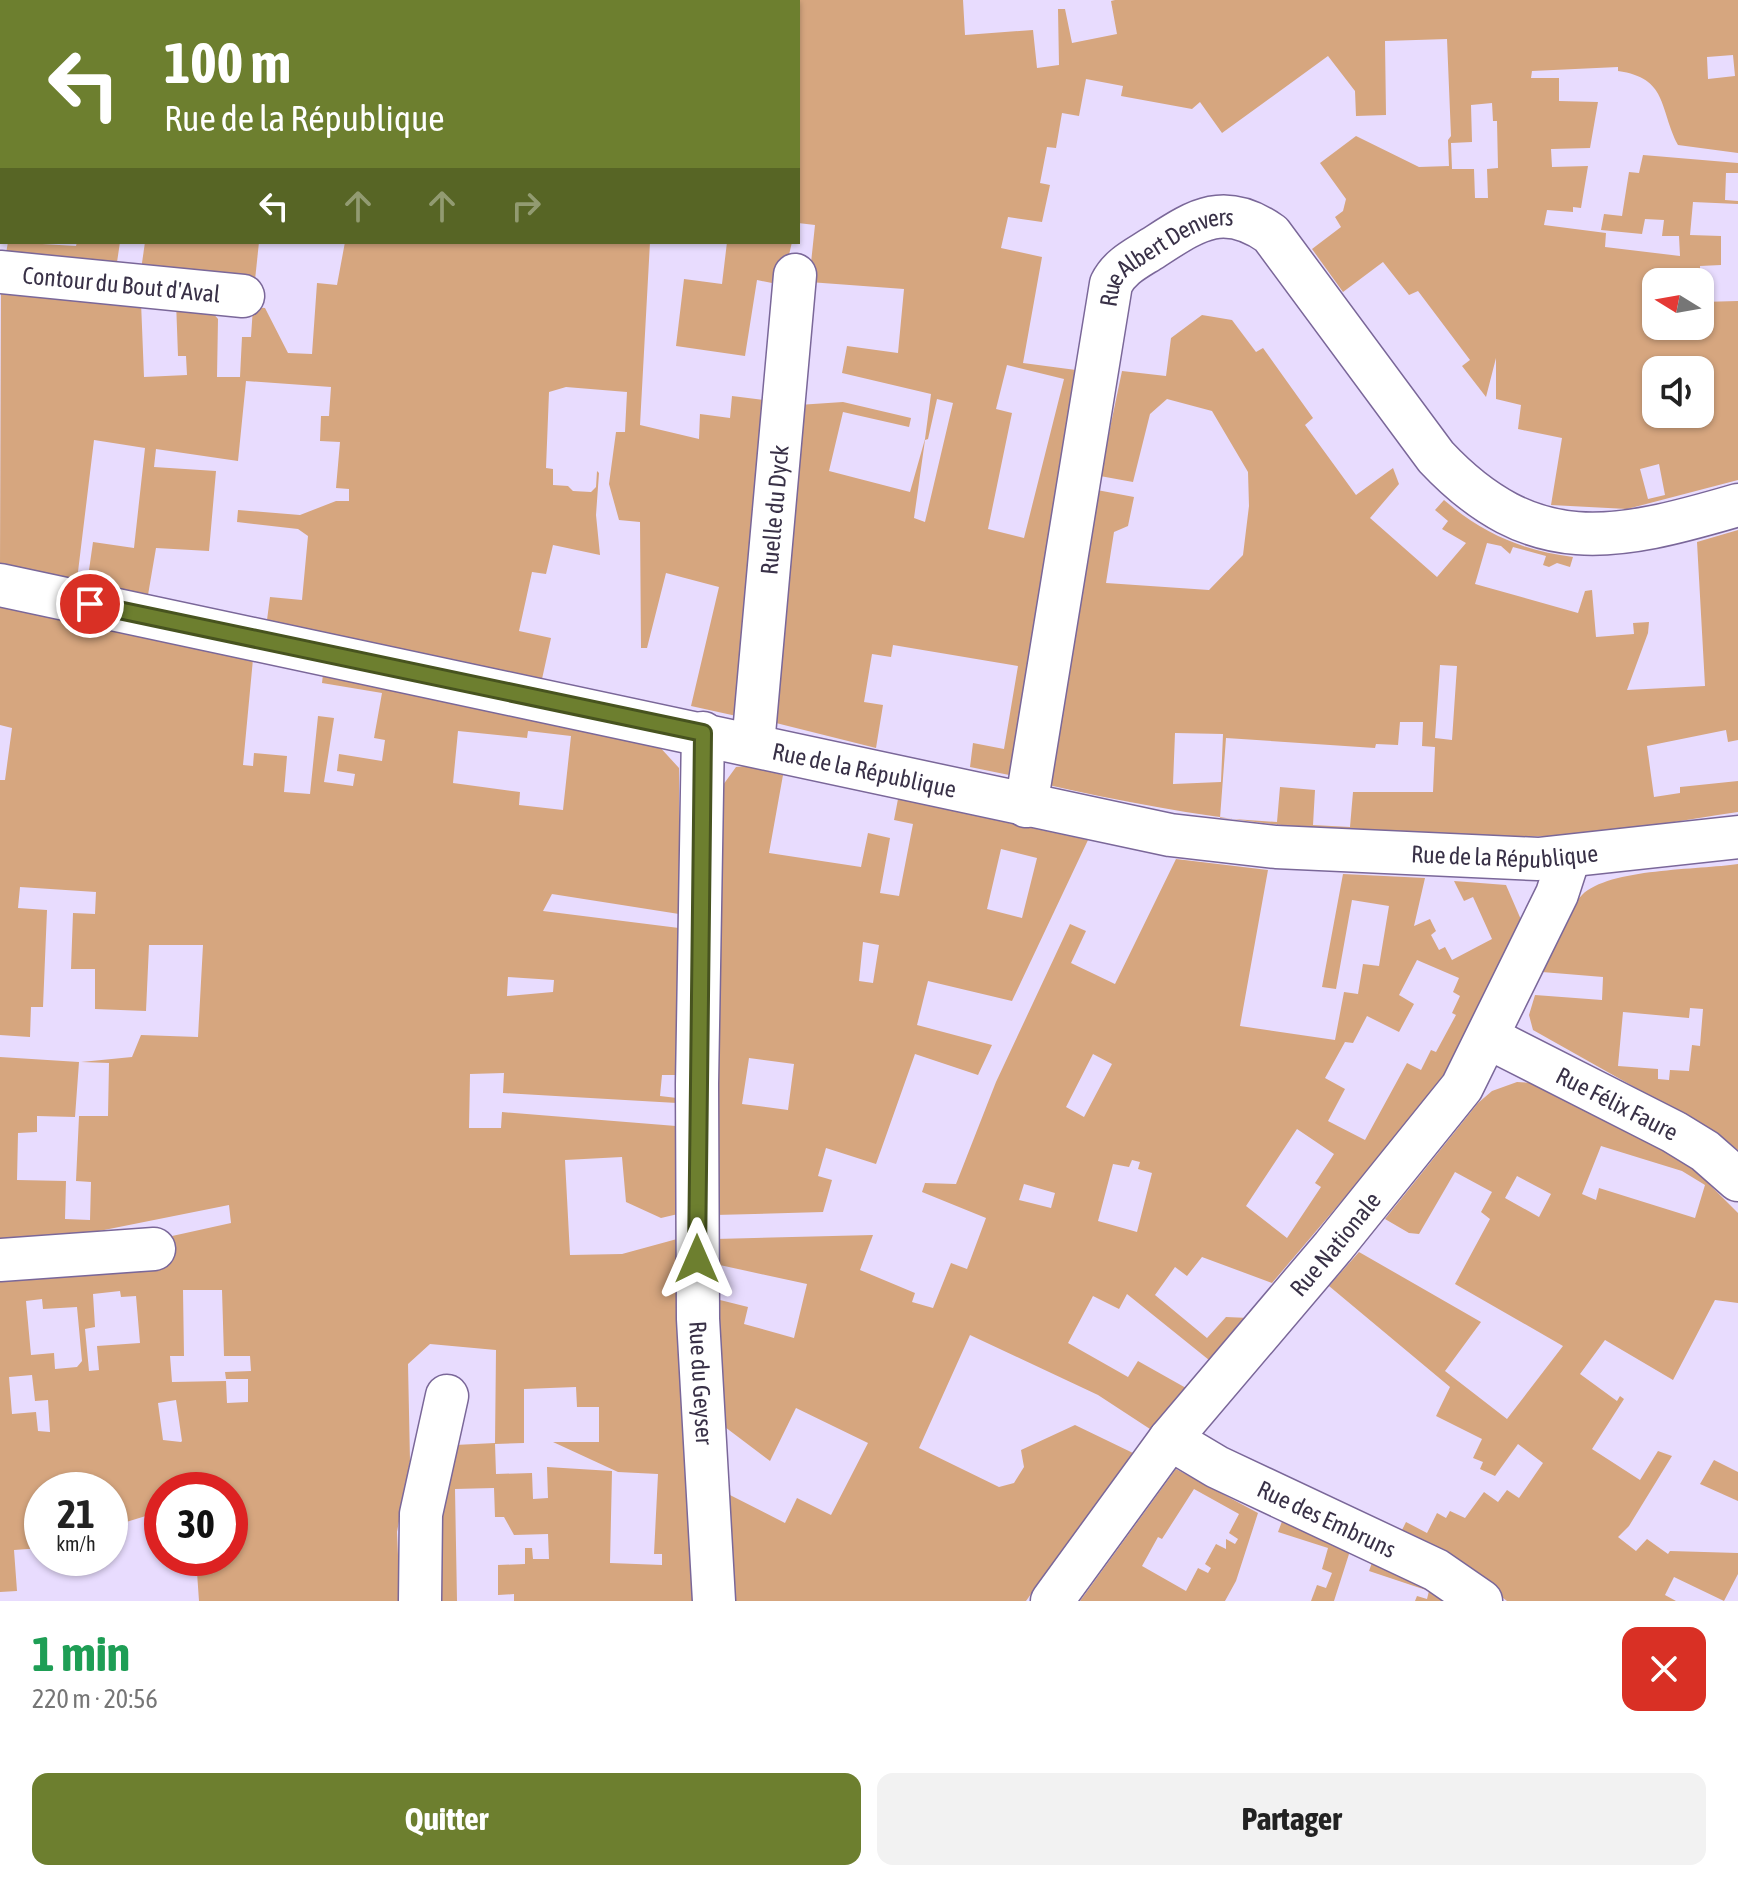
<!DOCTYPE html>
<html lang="fr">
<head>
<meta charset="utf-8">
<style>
	:root { --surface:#fff; --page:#f2f2f2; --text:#222; --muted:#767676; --accent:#6d7f2f }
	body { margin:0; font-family:"Asap Condensed",sans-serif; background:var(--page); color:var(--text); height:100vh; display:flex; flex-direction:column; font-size:30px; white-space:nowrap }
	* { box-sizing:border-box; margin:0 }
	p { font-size:26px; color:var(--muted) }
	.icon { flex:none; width:44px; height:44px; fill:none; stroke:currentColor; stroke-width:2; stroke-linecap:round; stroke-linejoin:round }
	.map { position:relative; height:1601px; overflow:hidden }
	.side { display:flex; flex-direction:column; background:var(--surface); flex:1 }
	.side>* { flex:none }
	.hud { position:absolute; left:0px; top:0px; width:800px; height:244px; box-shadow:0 2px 6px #0004; background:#6d7f2f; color:#fff; overflow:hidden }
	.needle { width:52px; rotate:281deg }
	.tools { position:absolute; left:1642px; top:268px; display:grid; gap:16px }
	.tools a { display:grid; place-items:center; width:72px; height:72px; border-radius:16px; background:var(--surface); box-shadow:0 2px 6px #0004; font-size:40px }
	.speed { position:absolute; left:24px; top:1472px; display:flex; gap:16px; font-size:40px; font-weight:700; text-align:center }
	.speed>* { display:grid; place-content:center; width:104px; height:104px; border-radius:50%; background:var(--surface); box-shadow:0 2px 6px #0004; line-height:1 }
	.speed small { font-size:20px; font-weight:400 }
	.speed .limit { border:12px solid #d22; background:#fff; color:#111 }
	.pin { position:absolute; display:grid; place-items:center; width:68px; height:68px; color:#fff; margin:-34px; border:4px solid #fff; border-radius:50%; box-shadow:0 2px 8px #0007 }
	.me { position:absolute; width:88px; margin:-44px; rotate:0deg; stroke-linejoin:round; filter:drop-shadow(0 0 6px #0008) }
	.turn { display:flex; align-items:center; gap:28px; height:168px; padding:0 32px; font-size:36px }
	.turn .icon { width:104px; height:104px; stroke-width:2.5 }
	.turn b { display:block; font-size:56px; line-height:68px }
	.lanes { display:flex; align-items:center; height:76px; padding:0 32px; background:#0003; justify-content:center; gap:40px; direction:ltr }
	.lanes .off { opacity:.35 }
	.round { display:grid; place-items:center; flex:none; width:84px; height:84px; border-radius:16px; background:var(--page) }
	.head { display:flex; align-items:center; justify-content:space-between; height:136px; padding:0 32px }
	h1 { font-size:48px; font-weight:700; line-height:60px; color:#1e9e55 }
	.cta { display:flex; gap:16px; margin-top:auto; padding:16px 32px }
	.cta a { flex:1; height:92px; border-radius:16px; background:var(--accent); color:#fff; font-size:32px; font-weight:700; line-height:92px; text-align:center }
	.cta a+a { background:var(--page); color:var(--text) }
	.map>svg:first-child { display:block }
	.green { fill:#d6a67f; fill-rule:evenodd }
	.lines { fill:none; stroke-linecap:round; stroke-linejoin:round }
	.minor-casing { stroke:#7a6799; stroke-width:45 }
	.minor { stroke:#fff; stroke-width:42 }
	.route-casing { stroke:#47531f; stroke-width:20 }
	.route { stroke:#6d7f2f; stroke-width:14 }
	.labels { text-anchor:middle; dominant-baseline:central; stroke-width:8; stroke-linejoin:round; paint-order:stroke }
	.street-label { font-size:24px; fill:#393147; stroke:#f1eef9 }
</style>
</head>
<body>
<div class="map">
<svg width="1738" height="1601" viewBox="0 0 1738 1601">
	<rect width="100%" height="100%" fill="#e8dcfe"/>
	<g class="green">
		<path d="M123 0H963L965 35 1033 30 1037 68 1059 65 1058 9H1065L1072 43 1117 34 1111 1 1115 0H1738V153L1678 145C1659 108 1668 78 1618 71V67L1532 71 1531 78H1559V101L1598 102 1590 148 1551 149 1552 167 1588 166 1581 208 1573 207V212L1547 210 1544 225 1606 233 1605 247 1680 256 1679 236H1662L1664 220 1645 219 1642 234 1601 230 1604 214 1622 216 1629 172 1639 173 1643 155 1738 163V173H1726L1725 200 1738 201V204L1693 202 1690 235 1721 236V265L1700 266 1701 302 1738 301V480L1627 509 1551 505 1562 438 1518 429 1521 405 1496 399V358L1486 397 1462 366 1470 360 1418 291 1409 295 1383 262 1343 292 1312 249 1341 227 1335 217 1343 211 1346 199 1320 163 1356 136 1419 167 1449 166 1448 140 1451 136 1447 39 1385 41 1386 115 1356 116 1355 91 1328 56 1222 133 1200 102 1192 109 1121 96 1123 86 1086 79 1079 116 1062 113 1056 148 1047 147 1040 183 1050 185 1042 222 1008 217 1001 248 1042 257 1023 363 1076 370 1014 776 970 767 973 743 1004 749 1018 666 893 645 891 657 872 654 864 702 883 705 876 748 768 721 798 405 843 402 911 418 909 427 843 412 829 471 910 492 925 439 931 394 842 373 847 346 898 353 904 289 809 282 815 225 798 223V2ZM1733 55 1735 76 1708 79 1707 57ZM1492 103 1493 121H1497L1498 168 1487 169 1488 198H1475L1474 169H1452L1451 143 1472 142 1471 105ZM1656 282H1700V326H1656ZM1007 365 1064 379 1024 538 988 529 1012 413 996 409ZM1656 370H1700V414H1656ZM937 399 953 403 925 522 914 518 925 440 928 439ZM1659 464 1665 495 1648 499 1640 469Z"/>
		<polygon points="8,242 76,246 77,242 120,242 116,269 5,259"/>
		<polygon points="145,242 259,242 255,280 141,270"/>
		<polygon points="345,242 650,242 640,425 699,439 700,414 730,418 732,396 771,401 741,717 691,706 719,587 666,573 647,648 641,648 640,522 619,520 609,484 616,432 625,432 627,392 566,387 549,392 546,468 553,469 553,485 568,486 573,491 591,492 596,487 597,471 599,473 596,515 600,555 553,545 546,574 532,572 519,631 551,638 542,679 267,620 270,597 302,600 308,536 298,529 237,522 238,510 300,515 336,501 349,501 349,489 336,488 340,442 320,441 321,416 329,416 331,387 246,381 238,461 156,449 154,467 216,471 209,551 156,548 148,595 87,584 93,542 134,548 145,448 94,440 77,580 0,564 1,287 141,302 144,377 187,375 186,356 178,356 176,301 206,305 218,319 217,377 240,377 242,337 251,337 253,307 265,308 288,353 312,354 317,283 337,285"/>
		<polygon points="727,242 792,242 782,285 757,280 745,356 676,346 684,279 722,284"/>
		<path d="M1202 315 1232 320 1256 352 1263 348 1313 418 1305 425 1356 495 1393 468 1399 484 1370 518 1437 577 1466 543 1442 529 1448 521 1435 510 1444 500C1482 533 1523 551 1573 557L1570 567 1557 563 1549 567 1543 565 1546 556 1513 547 1510 554 1501 546 1487 543 1475 584 1578 613 1585 591 1592 590 1596 637 1634 634 1633 623 1649 622 1648 633 1627 690 1705 686 1697 542 1738 530V740L1728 742 1726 730 1647 746 1654 797 1680 793V787L1738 781V812C1684 819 1630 832 1575 835 1398 844 1216 824 1044 784L1097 490 1134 497 1128 526 1114 532 1106 583 1209 590 1243 555 1249 506 1248 472 1212 411 1167 399 1150 414 1133 482 1100 476 1122 371 1166 376 1171 338ZM1440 665 1457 666 1452 740 1435 738ZM1400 722H1423L1422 746 1435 747 1433 792H1353L1350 827 1313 825 1315 790 1280 787 1277 822 1220 818 1226 738 1375 748 1376 744 1398 745ZM1175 733 1223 734 1221 782 1173 784Z"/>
		<path d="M0 607 253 659 243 765 253 766 254 753 287 756 284 792 310 794 318 716 334 718 324 782 353 786 355 774 337 771 339 754 382 761 385 740 374 738 382 693 322 683 323 674 657 744 679 768V914L552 894 543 911 679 928V1075H662L660 1096 677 1098V1103L503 1093 504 1073 470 1074 469 1128H501L502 1112 676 1126 678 1214 661 1218 626 1202 622 1157 565 1160 570 1255 622 1254 677 1239 685 1476 694 1601H514V1594L498 1595V1565L525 1564V1548H532L533 1559H549L548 1534 514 1535 504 1517H495L494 1488 455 1489 457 1601H435L433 1549 455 1445 495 1443 496 1350 430 1344 408 1364 410 1461 397 1532 400 1601H199L196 1558H230V1490H162V1511L110 1527V1490H42V1548L14 1550 17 1591 0 1592V1274L231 1223 229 1205 89 1233 0 1240V1057L79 1062 75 1117 37 1116V1132L18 1133 17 1180 66 1181 65 1219 90 1220 91 1182 76 1181 79 1116H108L109 1063 81 1062 132 1057 141 1035 198 1037 203 945H149L146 1011 95 1009V969H71L73 913 95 914 96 892 20 887 18 908 47 910 43 1007H31L30 1037 0 1035V780H5L12 728 0 725ZM458 731 527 738 528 731 571 736 563 810 519 805 520 792 453 783ZM508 977 554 980 553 992 507 996ZM183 1290H222L224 1356H250L251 1371 225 1372 226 1379H248V1402L227 1403 226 1381 172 1382 170 1356H184ZM120 1291 121 1297 136 1296 140 1343 97 1346 99 1370 89 1371 85 1329 95 1327 93 1294ZM42 1299 43 1309 77 1307 82 1361 77 1367 55 1369 54 1353 31 1355 26 1301ZM32 1375 35 1401 48 1400 50 1432 38 1431 36 1412 12 1414 9 1377ZM576 1387 577 1407H599V1442H553L618 1472 658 1474 654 1554H662V1565L610 1563 612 1471 547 1467 548 1498 533 1499 532 1473 496 1474 495 1444 524 1443V1389ZM176 1400 182 1441 181 1442 163 1440 158 1403Z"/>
		<path d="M747 766 783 775 769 853 861 867 868 833 890 838 880 893 899 896 913 824 894 820 898 799 1088 840 1012 1001 928 981 917 1025 992 1045 978 1075 915 1054 876 1164 826 1148 818 1176 832 1180 823 1212 715 1215 723 785 736 767ZM1001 849 1037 858 1022 918 987 909ZM863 942 879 945 873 983 859 981ZM749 1058 794 1064 788 1110 742 1104Z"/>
		<path d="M1176 859 1268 870 1240 1026 1335 1040 1344 992 1358 994 1363 964 1379 966 1389 906 1352 900 1336 989 1322 987 1343 874 1425 878 1414 926 1430 919 1436 931 1431 935 1439 950 1445 947 1452 960 1492 939 1473 897 1464 901 1454 881 1506 885 1522 922 1441 1084 1272 1283 1202 1257 1187 1276 1175 1267 1155 1295 1207 1338 1226 1317 1249 1318 1209 1360 1127 1294 1119 1309 1093 1296 1068 1343 1128 1377 1138 1361 1186 1388 1150 1429 1098 1395 970 1335 919 1448 999 1487 1014 1483 1024 1467 1021 1450 1075 1425 1133 1453 1026 1601H732L724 1492 785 1523 797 1498 831 1515 868 1443 796 1408 770 1461 721 1424 716 1299 748 1307 744 1324 794 1338 807 1284 715 1264V1239L873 1235 860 1270 915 1293 912 1302 933 1308 951 1263 967 1269 986 1218 922 1192 925 1183 956 1184 996 1082 1070 924 1086 931 1071 963 1115 984ZM1417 960 1459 978 1453 992 1460 996 1452 1013 1456 1015 1436 1052 1431 1050 1421 1070 1407 1063 1365 1140 1328 1121 1345 1089 1325 1078 1345 1042 1353 1043 1367 1016 1399 1032 1414 1004 1399 995ZM1093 1054 1112 1064 1084 1117 1066 1107ZM1297 1129 1334 1154 1315 1183 1321 1187 1287 1238 1246 1206ZM1132 1160 1140 1162 1138 1169 1152 1173 1137 1232 1098 1221 1113 1164 1129 1167ZM1024 1184 1055 1193 1051 1208 1019 1200Z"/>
		<path d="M1738 864V1150L1684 1115 1533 1030 1529 1015 1535 995 1602 1000 1603 977 1542 972C1553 948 1563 914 1582 895 1609 868 1699 870 1738 864ZM1690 1008 1703 1009 1700 1046 1692 1045 1689 1071 1670 1070 1669 1080 1658 1079V1069L1618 1066 1623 1012 1689 1018Z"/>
		<path d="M1517 1082 1533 1083 1685 1160 1738 1213V1303L1715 1300 1673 1380 1605 1340 1580 1374 1617 1401 1620 1396 1624 1399 1592 1449 1640 1480 1658 1451 1672 1456 1629 1526 1618 1537 1636 1551 1647 1539 1668 1554 1670 1551 1738 1553V1574L1724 1601 1674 1577 1665 1595 1676 1601H1507L1443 1551 1402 1530 1406 1522 1427 1533 1437 1513 1446 1518 1450 1511 1465 1518 1484 1492 1498 1502 1507 1490 1519 1498 1543 1463 1518 1444 1495 1476 1480 1469 1483 1462 1473 1458 1482 1439 1436 1416 1450 1387 1329 1286 1359 1252 1481 1322 1445 1371 1507 1419 1563 1346 1455 1284 1490 1219 1481 1212 1492 1192 1455 1172 1419 1234 1409 1233 1385 1219 1478 1103 1492 1091ZM1601 1146 1682 1171 1705 1185 1695 1218 1599 1188 1596 1200 1582 1194ZM1517 1176 1551 1194 1539 1217 1505 1198Z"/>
		<polygon points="1714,1460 1738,1472 1738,1501 1700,1484"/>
		<path d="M1176 1469 1258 1513 1236 1581 1225 1601H1080ZM1194 1489 1239 1514 1229 1533 1238 1539 1235 1544 1226 1539V1549L1216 1544 1205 1564 1211 1568 1208 1573 1198 1568 1186 1591 1142 1566 1158 1537 1162 1539Z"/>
		<polygon points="1284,1516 1346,1545 1349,1554 1334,1601 1311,1601 1317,1585 1326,1588 1332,1573 1322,1569 1328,1548 1278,1532"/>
		<polygon points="1374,1557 1440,1589 1444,1601 1415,1601 1417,1596 1427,1599 1429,1591 1369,1571"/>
	</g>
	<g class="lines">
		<g class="minor-casing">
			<g id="minor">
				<polyline points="19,2 19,0"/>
				<polyline points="0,124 2,111"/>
				<path id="s1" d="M0 272 243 296"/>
				<path id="s2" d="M0 585 1170 835 1276 847 1538 859 1738 837"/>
				<path id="s3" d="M703 733 697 1084 698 1319 714 1601"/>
				<path id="s4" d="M753 745 795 275"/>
				<path id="s5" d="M1026 806 1111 284C1120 266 1136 259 1153 248 1195 221 1223 200 1271 234L1436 457C1533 560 1615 541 1738 505"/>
				<path id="s6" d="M1489 1038 1674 1132 1705 1151 1738 1180"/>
				<polyline points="0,1260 154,1249"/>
				<path id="s7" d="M1170 1439 1217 1467 1436 1570 1481 1601"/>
				<polyline points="420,1601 421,1514 447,1396"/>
				<path id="s8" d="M1052 1601 1170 1439 1333 1247 1462 1087 1557 894 1569 857"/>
			</g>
		</g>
		<use href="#minor" class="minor"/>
	</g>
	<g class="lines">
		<g class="route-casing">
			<polyline id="route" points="90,604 703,733 697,1259"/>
		</g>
		<use href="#route" class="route"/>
	</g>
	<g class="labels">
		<g class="street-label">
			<text stroke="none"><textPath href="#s5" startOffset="590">Rue Albert Denvers</textPath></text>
			<text stroke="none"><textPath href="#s1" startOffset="122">Contour du Bout d'Aval</textPath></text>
			<text stroke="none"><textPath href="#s4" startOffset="236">Ruelle du Dyck</textPath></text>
			<text stroke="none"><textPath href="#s2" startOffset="884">Rue de la République</textPath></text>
			<text stroke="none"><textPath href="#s2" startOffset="1532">Rue de la République</textPath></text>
			<text stroke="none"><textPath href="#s6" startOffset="144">Rue Félix Faure</textPath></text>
			<text stroke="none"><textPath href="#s8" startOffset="456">Rue Nationale</textPath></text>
			<text stroke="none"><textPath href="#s3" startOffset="650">Rue du Geyser</textPath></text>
			<text stroke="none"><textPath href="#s7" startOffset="176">Rue des Embruns</textPath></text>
		</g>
	</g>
</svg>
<div class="tools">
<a><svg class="needle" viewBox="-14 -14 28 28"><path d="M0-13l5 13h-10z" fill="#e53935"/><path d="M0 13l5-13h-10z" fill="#767676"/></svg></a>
<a><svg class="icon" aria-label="sound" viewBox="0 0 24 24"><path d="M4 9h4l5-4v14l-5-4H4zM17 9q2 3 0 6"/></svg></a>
</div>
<div class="speed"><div>21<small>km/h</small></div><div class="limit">30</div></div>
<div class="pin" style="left:90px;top:604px;background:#d93025"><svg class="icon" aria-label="arrive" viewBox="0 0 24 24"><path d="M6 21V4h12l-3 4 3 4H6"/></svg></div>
<svg class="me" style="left:697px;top:1259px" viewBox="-20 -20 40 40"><path d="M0-17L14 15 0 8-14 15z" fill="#6d7f2f" stroke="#fff" stroke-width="4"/></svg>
<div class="hud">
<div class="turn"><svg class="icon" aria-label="left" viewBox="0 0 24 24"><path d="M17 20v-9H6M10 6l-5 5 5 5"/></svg><div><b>100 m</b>Rue de la République</div></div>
<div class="lanes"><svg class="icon" aria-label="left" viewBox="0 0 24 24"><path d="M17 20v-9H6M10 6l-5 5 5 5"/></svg><svg class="icon off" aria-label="ahead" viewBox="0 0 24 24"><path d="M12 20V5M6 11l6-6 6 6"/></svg><svg class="icon off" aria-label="ahead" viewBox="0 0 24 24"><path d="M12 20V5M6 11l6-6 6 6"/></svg><svg class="icon off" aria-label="right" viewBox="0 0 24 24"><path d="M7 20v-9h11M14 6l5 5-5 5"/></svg></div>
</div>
</div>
<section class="side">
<div class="head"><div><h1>1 min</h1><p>220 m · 20:56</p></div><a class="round" style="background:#d93025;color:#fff"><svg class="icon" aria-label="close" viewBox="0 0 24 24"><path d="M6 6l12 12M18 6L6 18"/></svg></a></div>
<div class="cta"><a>Quitter</a><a>Partager</a></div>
</section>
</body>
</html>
